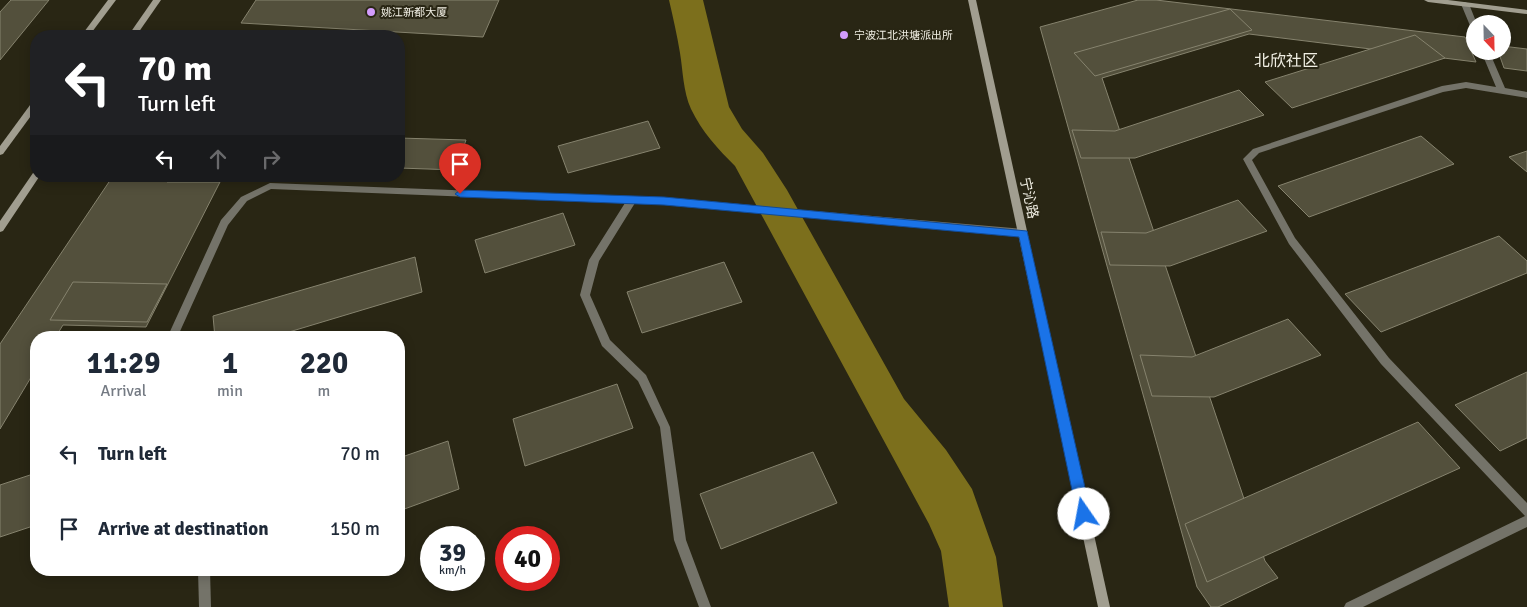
<!DOCTYPE html>
<html lang="en">
<head>
<meta charset="utf-8">
<style>
	:root { --surface:#fff; --page:#f2f2f3; --text:#1f2937; --muted:#747a83 }
	body { margin:0; font-family:Signika,"Noto Sans SC",sans-serif; background:var(--page); color:var(--text); height:100vh; display:flex; flex-direction:column; font-size:19px; white-space:nowrap }
	* { box-sizing:border-box; margin:0 }
	p { font-size:16px; color:var(--muted) }
	.icon { flex:none; width:28px; height:28px; fill:none; stroke:currentColor; stroke-width:2; stroke-linecap:round; stroke-linejoin:round }
	.map { position:relative; flex:1; overflow:hidden }
	.details { position:absolute; left:30px; top:331px; width:375px; height:245px; display:flex; flex-direction:column; background:var(--surface); border-radius:20px; box-shadow:0 2px 12px #0003 }
	.details>* { flex:none }
	.hud { position:absolute; left:30px; top:30px; width:375px; height:152px; border-radius:20px; box-shadow:0 2px 12px #0003; background:#202124; color:#fff; overflow:hidden }
	.needle { width:32px; rotate:158deg }
	.fabs { position:absolute; left:1466px; top:15px; display:grid; gap:10px }
	.fabs a { display:grid; place-items:center; width:45px; height:45px; border-radius:50%; background:var(--surface); box-shadow:0 2px 12px #0003; font-size:25px }
	.speed { position:absolute; left:420px; top:526px; display:flex; gap:10px; font-size:25px; font-weight:700; text-align:center }
	.speed>* { display:grid; place-content:center; width:65px; height:65px; border-radius:50%; background:var(--surface); box-shadow:0 2px 12px #0003; line-height:1 }
	.speed small { font-size:12px; font-weight:400 }
	.speed .limit { border:8px solid #d22; background:#fff; color:#111 }
	.pin { position:absolute; display:grid; place-items:center; width:42px; height:42px; color:#fff; margin:-51px -21px; border-radius:50% 50% 50% 0; rotate:-45deg; box-shadow:0 0 5px #0007 }
	.pin .icon { rotate:45deg }
	.me { position:absolute; width:55px; margin:-28px; rotate:348deg; stroke-linejoin:round; filter:drop-shadow(0 0 4px #0008) }
	.turn { display:flex; align-items:center; gap:18px; height:105px; padding:0 25px; font-size:22px }
	.turn .icon { width:65px; height:65px; stroke-width:2.5 }
	.turn b { display:block; font-size:35px; line-height:42px }
	.lanes { display:flex; align-items:center; height:48px; padding:0 25px; background:#0003; justify-content:center; gap:25px; direction:ltr }
	.lanes .off { opacity:.35 }
	.eta { display:flex; justify-content:space-evenly; align-items:center; height:85px; text-align:center }
	.eta b { font-size:30px; font-weight:800; line-height:35px }
	ul { padding:0; list-style:none }
	li { display:flex; align-items:center; gap:15px; height:75px; padding:0 25px }
	li div { flex:1 }
	li b { display:block; font-size:19px }
	li em { font-style:normal }
	.map>svg:first-child { display:block }
	.water { fill:#7c6f1c }
	.building { fill:#53503c; stroke:#86836e }
	.lines { fill:none; stroke-linecap:round; stroke-linejoin:round }
	.lane { fill:#747369; fill-rule:evenodd }
	.secondary { fill:#a19e90; fill-rule:evenodd }
	.route { fill:#1a73e8; stroke:#114b97 }
	.poi-dot { fill:#d39cfc; stroke:#292614; stroke-width:2 }
	.labels { text-anchor:middle; dominant-baseline:central; stroke-width:4; stroke-linejoin:round; paint-order:stroke }
	.far-poi-label { font-size:11px; fill:#f1efe4; stroke:#292614; text-anchor:start }
	.street-label { font-size:14px; fill:#f1efe4; stroke:#292614 }
	.quarter-label { font-size:16px; fill:#f1efe4; stroke:#292614 }
</style>
</head>
<body>
<div class="map">
<svg width="1527" height="607" viewBox="0 0 1527 607">
	<rect width="100%" height="100%" fill="#292614"/>
	<path class="water" d="M669 0H703L729 107 742 129 763 153 787 190 904 399 946 450 972 489 996 557 1003 607H949L941 551 929 524 735 166C718 149 702 132 691 109 683 91 683 71 680 53 677 35 673 17 669 0Z"/>
	<g class="building">
		<polygon points="11,0 49,0 0,60 0,12"/>
		<polygon points="256,0 499,0 483,37 241,23"/>
		<polygon points="1138,0 1156,0 1465,37 1476,62 1249,34 1102,78 1265,561 1278,578 1218,607 1211,607 1197,587 1040,27"/>
		<polygon points="1230,9 1252,30 1095,76 1074,53"/>
		<polygon points="1415,35 1445,58 1292,108 1265,82"/>
		<polygon points="1502,46 1527,49 1527,71 1504,68 1498,51 1502,51"/>
		<polygon points="1239,90 1264,115 1135,158 1081,158 1072,130 1115,131"/>
		<polygon points="648,121 660,148 568,173 558,146"/>
		<polygon points="1421,136 1454,164 1309,217 1278,186"/>
		<polygon points="399,138 466,140 456,170 399,168"/>
		<polygon points="1527,151 1527,172 1509,157"/>
		<polygon points="113,176 171,176 167,182 220,182 146,327 63,325 55,338 36,338 36,369 0,429 0,344"/>
		<polygon points="1238,200 1267,231 1170,266 1110,265 1101,232 1146,233"/>
		<polygon points="563,213 575,245 485,273 475,240"/>
		<polygon points="1499,236 1527,261 1527,273 1381,332 1345,294"/>
		<polygon points="415,257 422,292 269,338 215,338 213,316"/>
		<polygon points="724,262 742,302 642,333 627,292"/>
		<polygon points="73,282 167,284 147,322 50,320"/>
		<polygon points="1288,319 1321,355 1214,397 1152,396 1140,355 1192,357"/>
		<polygon points="1527,372 1527,438 1500,451 1455,405"/>
		<polygon points="617,384 633,428 525,466 513,419"/>
		<polygon points="1418,422 1460,468 1207,582 1185,524"/>
		<polygon points="448,441 459,489 399,511 399,458"/>
		<polygon points="813,452 837,503 721,549 700,494"/>
		<polygon points="36,473 36,525 0,537 0,485"/>
	</g>
	<g class="lines">
		<g class="lane">
			<polygon points="1462,2 1465,2 1469,4 1477,24 1475,24 1475,31 1471,28 1461,4"/>
			<polygon points="1481,51 1489,51 1505,88 1527,92 1527,98 1466,88 1443,92 1259,153 1252,160 1295,238 1389,358 1527,503 1527,527 1363,607 1344,607 1346,603 1525,516 1381,364 1289,244 1243,159 1253,149 1442,86 1466,82 1496,87"/>
			<polygon points="270,183 664,198 1023,229 1028,233 1023,237 664,204 635,203 599,261 590,295 610,340 646,375 670,427 686,540 711,607 699,607 674,540 660,427 638,381 602,346 580,295 589,260 625,203 271,189 247,201 228,225 177,338 167,338 221,220 241,197"/>
			<polygon points="198,570 210,570 211,607 199,607"/>
		</g>
		<g class="secondary">
			<polygon points="108,0 116,0 89,36 81,36"/>
			<polygon points="153,0 161,0 136,36 128,36"/>
			<polygon points="968,0 976,0 1110,607 1098,607"/>
			<polygon points="1424,0 1448,0 1527,10 1527,14 1428,2"/>
			<polygon points="36,100 36,109 3,154 0,155 0,146 33,101"/>
			<polygon points="36,172 36,176 40,176 39,177 3,231 0,232 0,221 33,173"/>
		</g>
	</g>
	<polygon class="route" points="460,190 664,197 1027,231 1091,514 1089,518 1084,520 1079,518 1077,514 1019,237 664,205 460,197 455,194"/>
	<g class="poi-dot">
		<circle cx="371" cy="12" r="5"/>
		<circle cx="844" cy="35" r="5"/>
	</g>
	<g class="labels">
		<g class="far-poi-label">
			<text x="381" y="12">姚江新都大厦</text>
			<text x="854" y="35">宁波江北洪塘派出所</text>
		</g>
		<g class="street-label">
			<text transform="translate(1029 198) rotate(78)">宁沁路</text>
		</g>
		<g class="quarter-label">
			<text x="1286" y="61">北欣社区</text>
		</g>
	</g>
</svg>
<div class="fabs">
<a><svg class="needle" viewBox="-14 -14 28 28"><path d="M0-13l5 13h-10z" fill="#e53935"/><path d="M0 13l5-13h-10z" fill="#747a83"/></svg></a>
</div>
<div class="speed"><div>39<small>km/h</small></div><div class="limit">40</div></div>
<div class="pin" style="left:460px;top:194px;background:#d93025"><svg class="icon" aria-label="arrive" viewBox="0 0 24 24"><path d="M6 21V4h12l-3 4 3 4H6"/></svg></div>
<svg class="me" style="left:1084px;top:514px" viewBox="-20 -20 40 40"><circle r="19" fill="#fff"/><path d="M0-13L10 11 0 6-10 11z" fill="#1a73e8"/></svg>
<div class="hud">
<div class="turn"><svg class="icon" aria-label="left" viewBox="0 0 24 24"><path d="M17 20v-9H6M10 6l-5 5 5 5"/></svg><div><b>70 m</b>Turn left</div></div>
<div class="lanes"><svg class="icon" aria-label="left" viewBox="0 0 24 24"><path d="M17 20v-9H6M10 6l-5 5 5 5"/></svg><svg class="icon off" aria-label="ahead" viewBox="0 0 24 24"><path d="M12 20V5M6 11l6-6 6 6"/></svg><svg class="icon off" aria-label="right" viewBox="0 0 24 24"><path d="M7 20v-9h11M14 6l5 5-5 5"/></svg></div>
</div>
<section class="details">
<div class="eta">
<div><b>11:29</b><p>Arrival</p></div>
<div><b>1</b><p>min</p></div>
<div><b>220</b><p>m</p></div>
</div>
<ul>
<li><svg class="icon" aria-label="left" viewBox="0 0 24 24"><path d="M17 20v-9H6M10 6l-5 5 5 5"/></svg><div><b>Turn left</b></div><em>70 m</em></li>
<li><svg class="icon" aria-label="arrive" viewBox="0 0 24 24"><path d="M6 21V4h12l-3 4 3 4H6"/></svg><div><b>Arrive at destination</b></div><em>150 m</em></li>
</ul>
</section>
</div>
</body>
</html>
